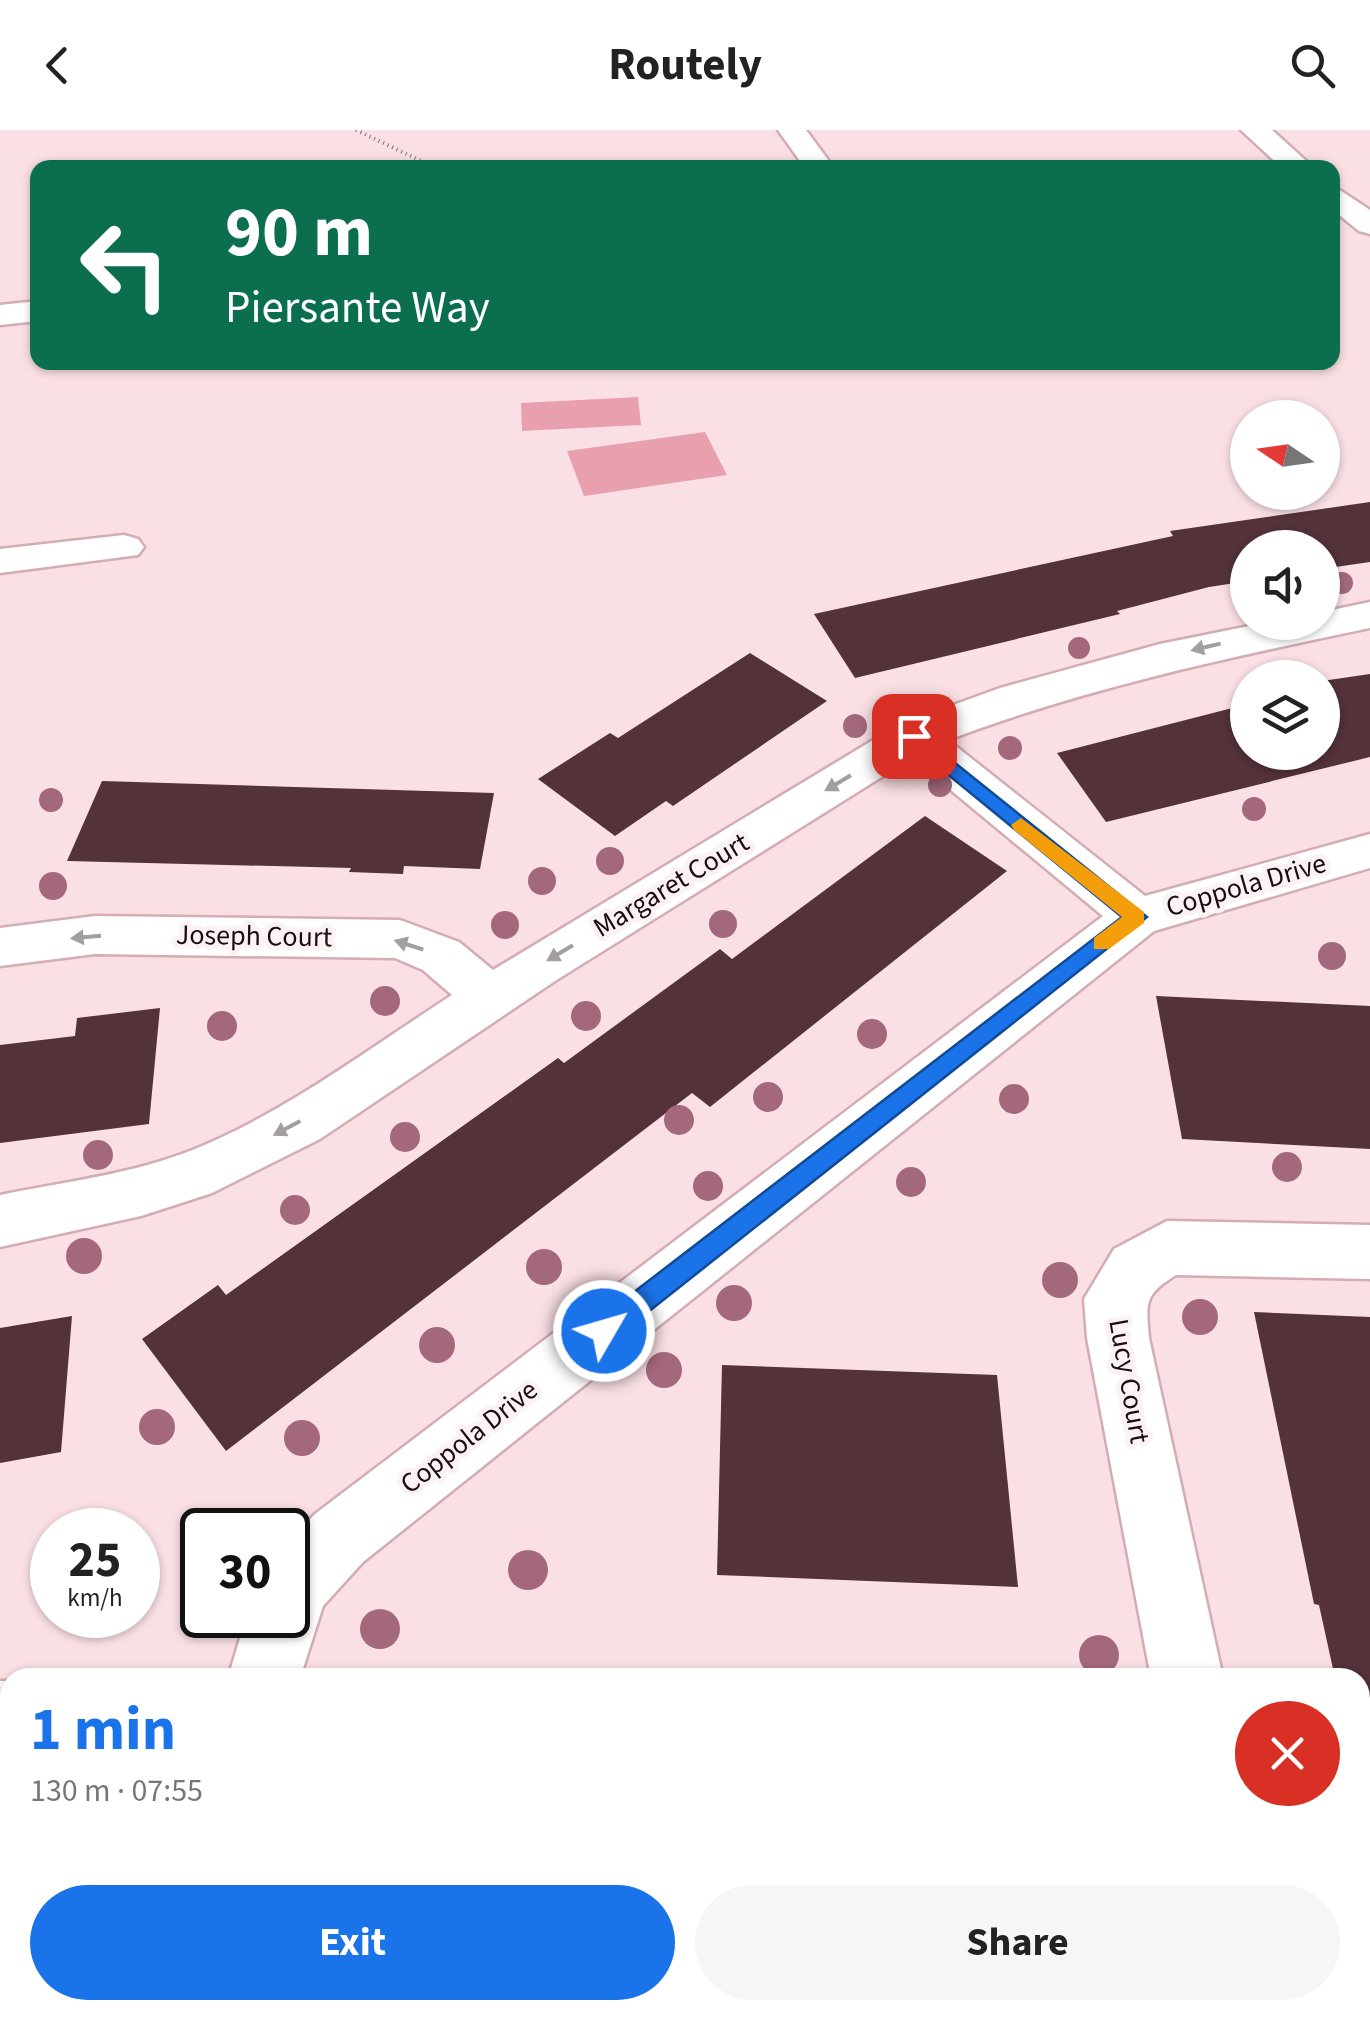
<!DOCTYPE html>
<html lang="en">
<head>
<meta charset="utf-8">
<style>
	:root { --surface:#fff; --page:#f6f6f6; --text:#222; --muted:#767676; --accent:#1a73e8 }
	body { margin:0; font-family:"Source Sans 3",sans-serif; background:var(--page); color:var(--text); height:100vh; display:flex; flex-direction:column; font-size:38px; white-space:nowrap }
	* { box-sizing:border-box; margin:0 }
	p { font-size:32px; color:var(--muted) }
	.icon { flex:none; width:55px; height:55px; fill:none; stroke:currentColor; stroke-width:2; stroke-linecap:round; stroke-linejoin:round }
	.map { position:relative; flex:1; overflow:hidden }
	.drawer { position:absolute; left:0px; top:1538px; width:1370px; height:352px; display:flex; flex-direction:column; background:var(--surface); border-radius:30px 30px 0 0; box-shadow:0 2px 8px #0004 }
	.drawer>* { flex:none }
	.hud { position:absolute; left:30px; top:30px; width:1310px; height:210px; border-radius:20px; box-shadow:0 2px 8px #0004; background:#0b6e4f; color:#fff; overflow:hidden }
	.needle { width:65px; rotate:283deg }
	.tools { position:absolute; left:1230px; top:270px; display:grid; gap:20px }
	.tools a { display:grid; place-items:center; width:110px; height:110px; border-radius:50%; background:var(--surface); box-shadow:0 2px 8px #0004; font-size:50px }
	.speed { position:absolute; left:30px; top:1378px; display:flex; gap:20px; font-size:50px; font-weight:700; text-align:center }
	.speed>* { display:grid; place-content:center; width:130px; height:130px; border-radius:50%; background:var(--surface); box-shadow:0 2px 8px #0004; line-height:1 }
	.speed small { font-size:25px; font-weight:400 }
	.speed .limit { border:5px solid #111; border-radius:15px; background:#fff; color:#111 }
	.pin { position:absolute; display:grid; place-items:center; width:85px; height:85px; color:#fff; margin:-42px; border-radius:20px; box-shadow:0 5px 15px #0006 }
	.me { position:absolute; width:110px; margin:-55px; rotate:52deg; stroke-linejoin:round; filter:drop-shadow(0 0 8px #0008) }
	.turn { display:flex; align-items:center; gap:35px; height:210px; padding:0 30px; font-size:45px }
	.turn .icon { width:130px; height:130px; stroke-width:2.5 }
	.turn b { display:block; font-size:70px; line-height:85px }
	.round { display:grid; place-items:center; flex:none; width:105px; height:105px; border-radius:52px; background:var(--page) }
	.overview { display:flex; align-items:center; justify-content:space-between; height:170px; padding:0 30px }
	h1 { font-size:60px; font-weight:700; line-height:75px; color:var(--accent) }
	.button { display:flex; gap:20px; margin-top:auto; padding:20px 30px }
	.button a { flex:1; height:115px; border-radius:60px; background:var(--accent); color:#fff; font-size:40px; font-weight:700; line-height:115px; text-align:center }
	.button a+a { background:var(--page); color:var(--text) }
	header { display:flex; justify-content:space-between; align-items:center; height:130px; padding:0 30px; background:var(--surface); font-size:45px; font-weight:700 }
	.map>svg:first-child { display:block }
	.green { fill:#e8a0ae }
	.building { fill:#533239 }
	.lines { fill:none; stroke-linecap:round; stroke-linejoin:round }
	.minor-casing { stroke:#d4acb3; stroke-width:5 }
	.path { stroke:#847074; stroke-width:4; stroke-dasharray:1 4; stroke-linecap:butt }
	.minor { fill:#fff; fill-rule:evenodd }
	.tree { fill:#a4687d }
	.oneway { fill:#a39e9f }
	.route { fill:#1a73e8; stroke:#114b97; stroke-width:2.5 }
	.slow { fill:#f59e0b }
	.labels { text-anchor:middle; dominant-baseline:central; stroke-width:10; stroke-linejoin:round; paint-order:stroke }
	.street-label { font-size:28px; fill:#1a0c0f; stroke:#fbf2f3 }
</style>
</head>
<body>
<header><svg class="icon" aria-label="back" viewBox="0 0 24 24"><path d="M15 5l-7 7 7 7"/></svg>Routely<svg class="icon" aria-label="search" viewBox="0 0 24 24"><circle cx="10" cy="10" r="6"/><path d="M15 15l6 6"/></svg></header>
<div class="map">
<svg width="1370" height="1888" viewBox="0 0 1370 1888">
	<rect width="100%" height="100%" fill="#fae0e4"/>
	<g class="green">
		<polygon points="638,267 641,295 522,301 521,273"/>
		<polygon points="705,302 727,345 584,366 567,321"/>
	</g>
	<g class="building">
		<polygon points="1370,372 1370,432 1322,439 1322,418 1248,418 1248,451 1209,457 1117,481 1120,484 855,548 814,484 1173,406 1170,401"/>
		<polygon points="750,523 827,571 673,676 666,671 615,706 538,649 610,603 618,608"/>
		<polygon points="1370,544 1370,627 1106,692 1057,623 1248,574 1248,622 1322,622 1322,551"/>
		<polygon points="102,651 494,663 480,739 404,736 403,744 349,742 351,738 67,731"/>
		<polygon points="925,686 1007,741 710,977 692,963 226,1321 142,1209 218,1155 226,1165 558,928 564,933 720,819 732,829"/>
		<polygon points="1156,866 1370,876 1370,1019 1182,1009"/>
		<polygon points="160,878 149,994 0,1013 0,915 75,906 77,888"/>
		<polygon points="1254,1182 1370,1187 1370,1615 1360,1616 1360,1548 1335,1548 1319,1475 1314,1474"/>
		<polygon points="72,1186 61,1322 0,1333 0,1198"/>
		<polygon points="722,1235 997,1245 1018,1457 717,1445"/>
	</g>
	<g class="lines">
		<g class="minor-casing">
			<g id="minor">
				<polygon points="778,0 806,0 834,38 805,38"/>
				<polygon points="1241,0 1272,0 1314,38 1282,38"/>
				<polygon points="1332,55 1370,80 1370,104 1359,101 1332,79"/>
				<polygon points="38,171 38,191 0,195 0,175"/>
				<polygon points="124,405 138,409 144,417 138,425 0,443 0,419"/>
				<path d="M1370 472V498C1226 528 1086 558 948 610L1145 766 1370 704V738L1154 801 363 1432 323 1476 300 1548H228L247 1485H288V1412L315 1384 1103 786 912 628 555 851 320 1009 212 1063 141 1086 0 1117V1065C64 1052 133 1044 195 1019 286 982 370 918 452 865L423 840 395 828 95 824 0 836V798L95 786 400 790 459 812 493 840 898 595 1000 558 1160 514 1269 492H1322V482Z"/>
				<path d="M1167 1091 1370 1095V1149L1176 1145C1144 1165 1146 1172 1149 1208L1223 1548H1151L1087 1208 1084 1169 1114 1119Z"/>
				<rect x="0" y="1551" width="10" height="74"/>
				<polygon points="163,1880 245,1880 244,1888 162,1888"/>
				<polygon points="1204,1880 1286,1880 1288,1888 1206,1888"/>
			</g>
		</g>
		<polyline class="path" points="356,0 436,38"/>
		<use href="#minor" class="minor"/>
	</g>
	<g class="tree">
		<circle cx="1342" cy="453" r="11"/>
		<circle cx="1079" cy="518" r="11"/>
		<circle cx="855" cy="596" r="12"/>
		<circle cx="1010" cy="618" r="12"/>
		<circle cx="940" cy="655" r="12"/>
		<circle cx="51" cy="670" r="12"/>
		<circle cx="1254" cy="679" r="12"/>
		<circle cx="610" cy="731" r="14"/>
		<circle cx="542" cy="751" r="14"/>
		<circle cx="53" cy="756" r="14"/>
		<circle cx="723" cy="794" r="14"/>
		<circle cx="505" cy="795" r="14"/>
		<circle cx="1332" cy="826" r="14"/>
		<circle cx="385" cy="871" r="15"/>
		<circle cx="586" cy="886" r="15"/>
		<circle cx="222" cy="896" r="15"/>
		<circle cx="872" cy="904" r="15"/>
		<circle cx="768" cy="967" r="15"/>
		<circle cx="1014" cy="969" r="15"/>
		<circle cx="679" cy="990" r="15"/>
		<circle cx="405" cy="1007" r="15"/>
		<circle cx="98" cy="1025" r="15"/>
		<circle cx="1287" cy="1037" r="15"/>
		<circle cx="911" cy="1052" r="15"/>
		<circle cx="708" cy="1056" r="15"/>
		<circle cx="295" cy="1080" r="15"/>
		<circle cx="84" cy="1126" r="18"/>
		<circle cx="544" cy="1137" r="18"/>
		<circle cx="1060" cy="1150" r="18"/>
		<circle cx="734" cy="1173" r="18"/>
		<circle cx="1200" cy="1187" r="18"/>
		<circle cx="437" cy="1215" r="18"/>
		<circle cx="664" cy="1240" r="18"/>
		<circle cx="157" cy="1297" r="18"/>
		<circle cx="302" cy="1308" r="18"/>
		<circle cx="528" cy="1440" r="20"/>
		<circle cx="380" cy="1499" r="20"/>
		<circle cx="1099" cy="1525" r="20"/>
	</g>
	<defs><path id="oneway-solid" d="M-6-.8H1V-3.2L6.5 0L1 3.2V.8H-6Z" transform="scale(2.5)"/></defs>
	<g class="oneway">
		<use href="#oneway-solid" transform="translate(1206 517) rotate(167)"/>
		<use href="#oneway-solid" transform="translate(838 653) rotate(149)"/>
		<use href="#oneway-solid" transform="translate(86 807) rotate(175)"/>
		<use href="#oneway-solid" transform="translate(409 815) rotate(-162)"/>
		<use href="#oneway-solid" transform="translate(560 823) rotate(149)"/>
		<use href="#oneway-solid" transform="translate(287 998) rotate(152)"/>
	</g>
	<polygon class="route" points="914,600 1147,787 614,1209 595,1209 592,1201 595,1192 1122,787 907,611 907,602"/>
	<polygon class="slow" points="1021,688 1144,782 1144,793 1109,819 1094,819 1094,808 1122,787 1014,700 1011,695"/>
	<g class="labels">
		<g class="street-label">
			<text transform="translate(671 755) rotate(-31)">Margaret Court</text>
			<text transform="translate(1246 755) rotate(-16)">Coppola Drive</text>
			<text transform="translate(254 806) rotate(1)">Joseph Court</text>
			<text transform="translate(1129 1251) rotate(80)">Lucy Court</text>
			<text transform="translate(469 1307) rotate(-38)">Coppola Drive</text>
		</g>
	</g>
</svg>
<div class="tools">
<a><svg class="needle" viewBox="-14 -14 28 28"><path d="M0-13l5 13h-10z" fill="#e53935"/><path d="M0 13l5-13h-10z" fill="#767676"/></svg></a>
<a><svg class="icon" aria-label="sound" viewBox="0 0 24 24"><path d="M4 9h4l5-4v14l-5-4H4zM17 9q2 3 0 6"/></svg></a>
<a><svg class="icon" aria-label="layers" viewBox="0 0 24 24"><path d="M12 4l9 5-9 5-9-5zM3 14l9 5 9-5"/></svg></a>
</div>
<div class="speed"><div>25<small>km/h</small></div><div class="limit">30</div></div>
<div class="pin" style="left:914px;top:606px;background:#d93025"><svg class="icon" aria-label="arrive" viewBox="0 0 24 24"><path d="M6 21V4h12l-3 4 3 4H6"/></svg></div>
<svg class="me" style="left:604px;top:1201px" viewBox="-20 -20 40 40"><circle r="17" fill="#1a73e8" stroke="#fff" stroke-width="3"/><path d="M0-11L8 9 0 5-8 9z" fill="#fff"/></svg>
<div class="hud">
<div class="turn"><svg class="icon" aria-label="left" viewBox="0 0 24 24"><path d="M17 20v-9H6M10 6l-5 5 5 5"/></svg><div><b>90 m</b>Piersante Way</div></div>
</div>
<section class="drawer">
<div class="overview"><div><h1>1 min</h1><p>130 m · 07:55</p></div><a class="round" style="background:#d93025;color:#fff"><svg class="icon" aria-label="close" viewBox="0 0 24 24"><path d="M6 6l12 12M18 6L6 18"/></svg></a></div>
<div class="button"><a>Exit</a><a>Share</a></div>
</section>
</div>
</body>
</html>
